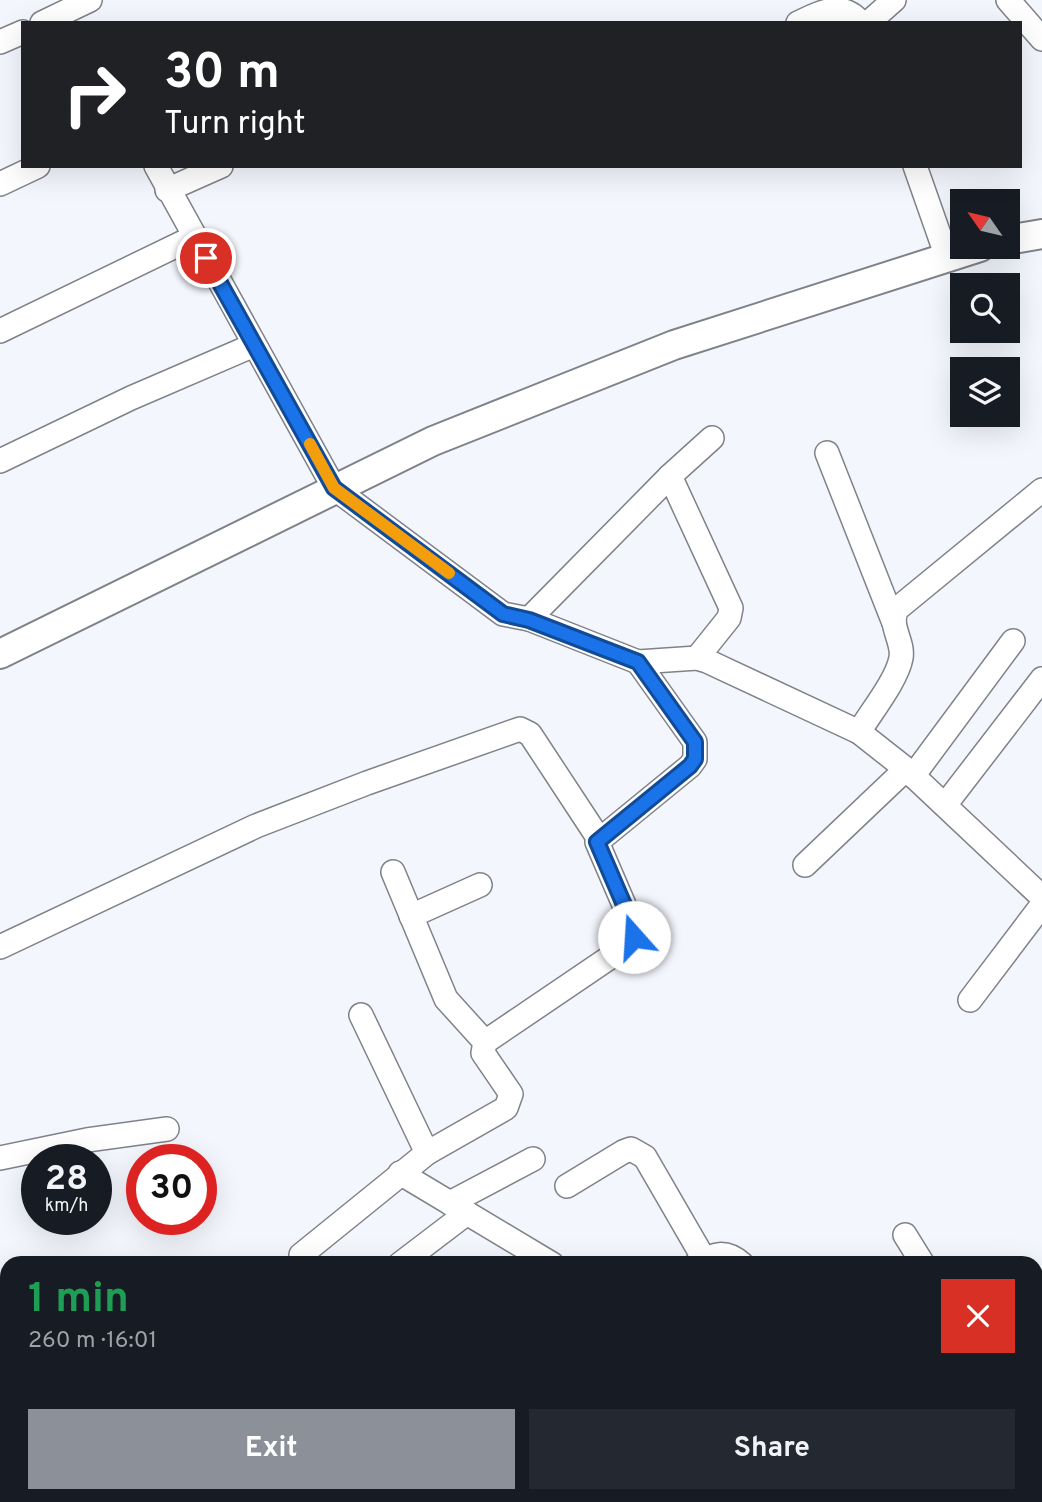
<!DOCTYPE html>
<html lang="en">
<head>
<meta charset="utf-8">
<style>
	:root { --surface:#171b24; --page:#242831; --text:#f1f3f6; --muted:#9ea1a6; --accent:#8c9099 }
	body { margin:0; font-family:Overpass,sans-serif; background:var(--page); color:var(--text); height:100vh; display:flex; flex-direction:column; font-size:26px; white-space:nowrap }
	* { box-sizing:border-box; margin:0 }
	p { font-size:23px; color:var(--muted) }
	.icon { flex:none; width:38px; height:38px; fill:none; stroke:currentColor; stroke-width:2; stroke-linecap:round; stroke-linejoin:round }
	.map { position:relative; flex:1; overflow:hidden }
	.panel { position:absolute; left:0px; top:1256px; width:1043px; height:247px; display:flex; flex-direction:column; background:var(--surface); border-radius:21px 21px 0 0; box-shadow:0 7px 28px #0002 }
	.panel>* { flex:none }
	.banner { position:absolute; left:21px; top:21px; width:1001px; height:147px; border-radius:0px; box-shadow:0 7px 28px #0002; background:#202124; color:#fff; overflow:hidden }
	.needle { width:46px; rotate:304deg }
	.tools { position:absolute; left:950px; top:189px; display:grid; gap:14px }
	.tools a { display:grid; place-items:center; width:70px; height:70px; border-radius:0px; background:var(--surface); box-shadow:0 7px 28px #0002; font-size:35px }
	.speed { position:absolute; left:21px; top:1144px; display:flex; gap:14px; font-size:35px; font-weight:700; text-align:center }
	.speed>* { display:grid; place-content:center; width:91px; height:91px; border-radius:50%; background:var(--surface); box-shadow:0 7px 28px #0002; line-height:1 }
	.speed small { font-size:18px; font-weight:400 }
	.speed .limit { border:10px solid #d22; background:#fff; color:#111 }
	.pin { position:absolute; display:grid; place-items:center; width:60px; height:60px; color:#fff; margin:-30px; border:4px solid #fff; border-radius:50%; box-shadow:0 2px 7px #0007 }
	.me { position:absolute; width:77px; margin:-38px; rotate:341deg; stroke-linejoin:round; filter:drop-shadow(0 0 5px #0008) }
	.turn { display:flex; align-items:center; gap:24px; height:147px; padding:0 28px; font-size:32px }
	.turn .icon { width:91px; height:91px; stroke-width:2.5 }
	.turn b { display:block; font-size:49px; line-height:60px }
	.round { display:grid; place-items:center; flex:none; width:74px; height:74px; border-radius:0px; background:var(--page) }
	.headline { display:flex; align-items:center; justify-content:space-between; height:119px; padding:0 28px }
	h1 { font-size:42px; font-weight:700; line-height:52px; color:#1e9e55 }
	.primary-button { display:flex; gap:14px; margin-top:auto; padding:14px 28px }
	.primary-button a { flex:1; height:80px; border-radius:0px; background:var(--accent); color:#fff; font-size:28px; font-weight:700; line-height:80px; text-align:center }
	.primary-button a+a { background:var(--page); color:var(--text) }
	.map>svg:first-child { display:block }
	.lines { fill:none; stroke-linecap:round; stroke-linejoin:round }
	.minor-casing { stroke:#808289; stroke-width:26 }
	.tertiary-casing { stroke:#808289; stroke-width:32 }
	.minor { stroke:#fff; stroke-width:23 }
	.tertiary { stroke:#fff; stroke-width:28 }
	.route-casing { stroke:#114b97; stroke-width:18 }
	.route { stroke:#1a73e8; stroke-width:12 }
	.slow { stroke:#f59e0b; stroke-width:12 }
</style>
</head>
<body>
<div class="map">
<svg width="1042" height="1502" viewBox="0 0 1042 1502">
	<rect width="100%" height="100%" fill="#f4f6fd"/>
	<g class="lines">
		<g class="minor-casing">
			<g id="minor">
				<polyline points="1008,0 1042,39"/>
				<polyline points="42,23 90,0"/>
				<path d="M798 23C822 12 842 0 861 23"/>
				<polyline points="868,23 894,0"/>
				<polyline points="0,42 23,32"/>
				<polyline points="156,166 334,488 503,614 529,619 638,662 697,658 707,661 859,732 906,769 1042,897"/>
				<polyline points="915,166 947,257"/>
				<polyline points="0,184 38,166"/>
				<polyline points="167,190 221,166"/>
				<polyline points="0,331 194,237"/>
				<polyline points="827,453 894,623"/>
				<polyline points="0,461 131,398 254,345"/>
				<polyline points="670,476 731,608 729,618 697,658"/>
				<polyline points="529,619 670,476 712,438"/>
				<path d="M859 732C871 712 897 680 901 658 904 641 888 626 897 609L1042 490"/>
				<polyline points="913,776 1013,641"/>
				<polyline points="945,805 1042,679"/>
				<polyline points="805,865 906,769"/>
				<polyline points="393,872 446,999 485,1042"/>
				<polyline points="411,916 480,885"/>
				<polyline points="0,947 256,826 367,783 520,729 530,734 599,839"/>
				<polyline points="970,1000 1042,905"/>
				<polyline points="361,1015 427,1153"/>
				<polyline points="0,1158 87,1140 167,1129"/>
				<polyline points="400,1173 552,1264"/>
				<polyline points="567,1186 623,1152 631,1149 645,1157 704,1259"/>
				<polyline points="450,1203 533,1159"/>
				<polyline points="905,1235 923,1264"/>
				<polyline points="301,1255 427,1153 506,1108 511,1094 483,1053 485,1042 631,943 634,928 597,842 690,766 695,759 695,742 638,662"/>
				<polyline points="400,1264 467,1213"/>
				<path d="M696 1264C714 1254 725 1249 742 1264"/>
				<polyline points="1036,1353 1042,1361"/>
				<polyline points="1036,1448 1042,1446"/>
				<polyline points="660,1496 663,1502"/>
				<polyline points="881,1502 890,1496"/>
			</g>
		</g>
		<g class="tertiary-casing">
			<g id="tertiary">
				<polyline points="1008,240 1042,234"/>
				<polyline points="0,654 433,441 674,345 980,247"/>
			</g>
		</g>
		<use href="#minor" class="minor"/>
		<use href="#tertiary" class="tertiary"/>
	</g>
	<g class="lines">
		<g class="route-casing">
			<polyline id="route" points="206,258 334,488 503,614 529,620 638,662 695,742 695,759 690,766 597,842 634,928 634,937"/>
		</g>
		<use href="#route" class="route"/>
		<polyline class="slow" points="310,444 334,488 449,573"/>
	</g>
</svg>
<div class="tools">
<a><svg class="needle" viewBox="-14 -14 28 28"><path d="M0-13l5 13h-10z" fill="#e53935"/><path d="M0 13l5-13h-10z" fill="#9ea1a6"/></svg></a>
<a><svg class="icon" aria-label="search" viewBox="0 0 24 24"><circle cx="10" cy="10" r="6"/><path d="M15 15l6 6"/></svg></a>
<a><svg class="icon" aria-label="layers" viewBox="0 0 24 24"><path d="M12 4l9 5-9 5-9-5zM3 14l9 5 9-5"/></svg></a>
</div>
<div class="speed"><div>28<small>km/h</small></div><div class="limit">30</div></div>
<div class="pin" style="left:206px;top:258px;background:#d93025"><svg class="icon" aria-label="arrive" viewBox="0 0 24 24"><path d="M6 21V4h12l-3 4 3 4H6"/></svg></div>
<svg class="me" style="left:634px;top:937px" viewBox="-20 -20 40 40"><circle r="19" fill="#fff"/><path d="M0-13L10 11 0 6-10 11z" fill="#1a73e8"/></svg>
<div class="banner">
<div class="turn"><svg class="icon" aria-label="right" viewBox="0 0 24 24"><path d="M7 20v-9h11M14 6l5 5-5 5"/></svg><div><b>30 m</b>Turn right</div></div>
</div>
<section class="panel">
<div class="headline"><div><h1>1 min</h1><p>260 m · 16:01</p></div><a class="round" style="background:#d93025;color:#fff"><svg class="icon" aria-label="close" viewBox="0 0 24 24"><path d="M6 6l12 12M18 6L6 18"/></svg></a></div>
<div class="primary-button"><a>Exit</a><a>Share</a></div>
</section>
</div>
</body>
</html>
